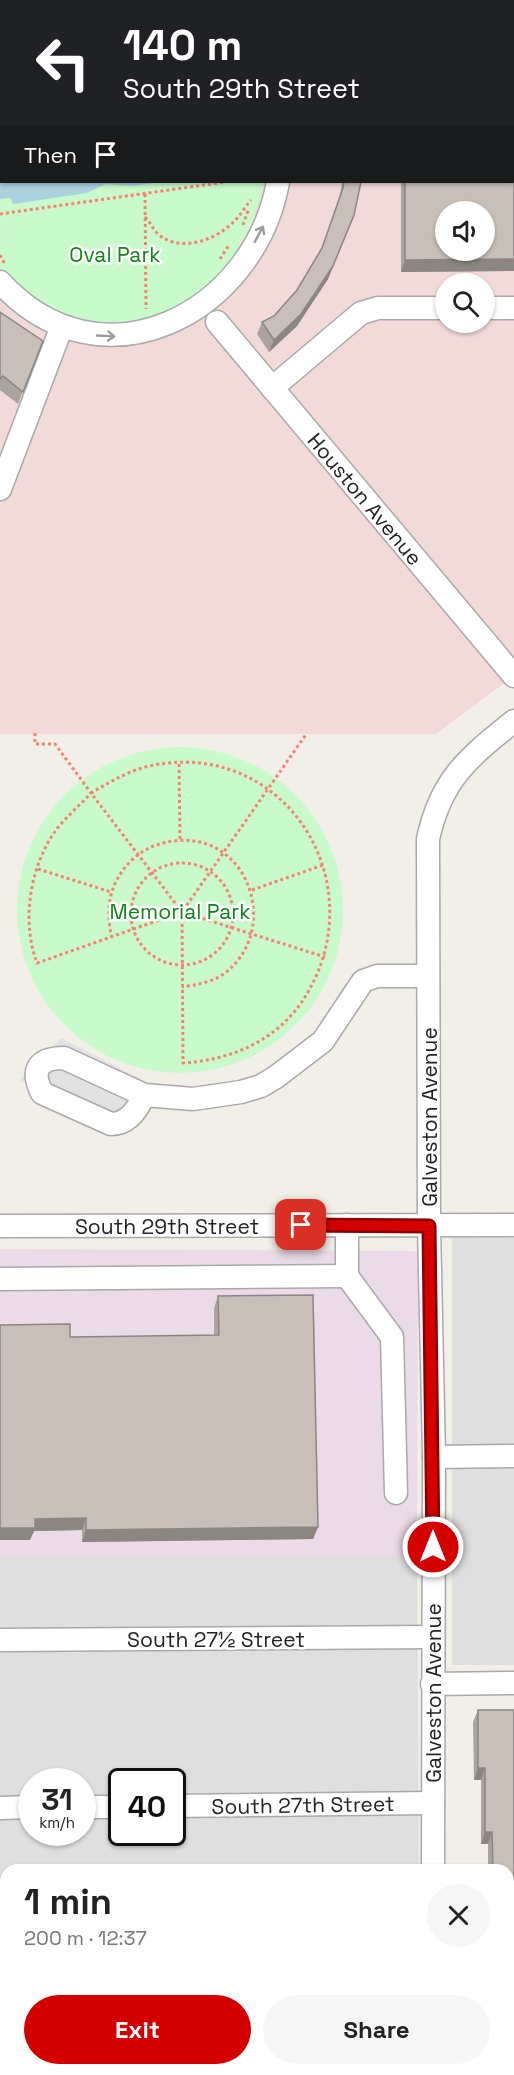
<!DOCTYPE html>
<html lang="en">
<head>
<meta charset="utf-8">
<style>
	:root { --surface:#fff; --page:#f6f6f6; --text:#222; --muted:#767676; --accent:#d40000 }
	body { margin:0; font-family:"Space Grotesk",sans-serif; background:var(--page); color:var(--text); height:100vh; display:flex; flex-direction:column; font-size:22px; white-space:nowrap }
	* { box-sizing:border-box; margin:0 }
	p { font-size:20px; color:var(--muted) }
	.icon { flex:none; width:33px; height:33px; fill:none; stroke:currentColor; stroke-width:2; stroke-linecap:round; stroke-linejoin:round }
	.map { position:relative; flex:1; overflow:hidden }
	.side { position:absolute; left:0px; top:1864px; width:514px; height:212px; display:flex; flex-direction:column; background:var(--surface); border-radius:18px 18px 0 0; box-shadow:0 2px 4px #0004 }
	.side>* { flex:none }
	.guide { position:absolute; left:0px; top:0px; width:514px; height:183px; box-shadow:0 2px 4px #0004; background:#202124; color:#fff; overflow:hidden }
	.fabs { position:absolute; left:435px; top:201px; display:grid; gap:12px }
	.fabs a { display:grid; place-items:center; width:60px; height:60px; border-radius:50%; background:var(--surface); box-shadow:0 2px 4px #0004; font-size:30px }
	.speed { position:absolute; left:18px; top:1768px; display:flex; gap:12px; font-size:30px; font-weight:700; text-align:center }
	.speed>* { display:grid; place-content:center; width:78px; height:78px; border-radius:50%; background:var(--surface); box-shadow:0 2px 4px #0004; line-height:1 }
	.speed small { font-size:15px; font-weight:400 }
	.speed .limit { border:3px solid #111; border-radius:9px; background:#fff; color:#111 }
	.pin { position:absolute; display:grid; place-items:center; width:51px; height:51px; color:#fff; margin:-26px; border-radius:12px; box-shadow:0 3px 9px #0006 }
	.me { position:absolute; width:66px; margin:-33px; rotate:0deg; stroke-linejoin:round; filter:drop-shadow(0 0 4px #0008) }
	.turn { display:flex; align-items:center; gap:21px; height:126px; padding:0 24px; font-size:27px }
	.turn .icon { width:78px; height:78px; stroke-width:2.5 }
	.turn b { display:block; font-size:42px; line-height:51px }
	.then { display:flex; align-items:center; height:57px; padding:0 24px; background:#0003; gap:12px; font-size:22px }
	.round { display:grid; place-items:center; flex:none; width:63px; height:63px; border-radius:32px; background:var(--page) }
	.overview { display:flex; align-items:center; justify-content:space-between; height:102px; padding:0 24px }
	h1 { font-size:36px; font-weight:700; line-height:45px }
	.action { display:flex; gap:12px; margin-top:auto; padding:12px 24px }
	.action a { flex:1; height:69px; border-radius:36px; background:var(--accent); color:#fff; font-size:24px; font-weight:700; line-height:69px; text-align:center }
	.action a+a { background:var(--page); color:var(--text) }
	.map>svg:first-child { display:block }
	.residential { fill:#e0dfdf; fill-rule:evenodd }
	.commercial { fill:#f2dad9; fill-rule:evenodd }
	.industrial { fill:#ebdbe8 }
	.park { fill:#c8facc }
	.parking { fill:#e2e2e2 }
	.water { fill:#aad3df }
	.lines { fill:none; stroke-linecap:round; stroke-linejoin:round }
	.minor-casing { stroke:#a9a9a9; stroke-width:25 }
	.path { stroke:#fa8072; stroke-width:3; stroke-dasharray:3 3; stroke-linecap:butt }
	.minor { stroke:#fff; stroke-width:22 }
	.wall { fill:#aba49e }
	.shaded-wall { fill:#8b8681 }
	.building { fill:#c7bfb8; stroke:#8b8681; stroke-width:1.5; fill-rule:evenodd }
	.oneway { stroke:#9c9c9c }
	.route-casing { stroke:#8a0000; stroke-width:15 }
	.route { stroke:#d40000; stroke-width:10 }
	.labels { text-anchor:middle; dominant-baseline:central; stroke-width:5; stroke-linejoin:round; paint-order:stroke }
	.park-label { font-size:21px; fill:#0c8416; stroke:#fff }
	.street-label { font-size:21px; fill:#222; stroke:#fff }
</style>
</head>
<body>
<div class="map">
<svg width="514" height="2075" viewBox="0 0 514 2075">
	<rect width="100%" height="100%" fill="#f2efe9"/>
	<g class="residential">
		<rect x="452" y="1238" width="62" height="427"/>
		<path d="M0 1557H417L419 1870H6V2070H420V2075H0ZM32 1782H82V1833H32ZM122 1782H172V1833H122Z"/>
	</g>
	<path class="commercial" d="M195 0H514V676L436 734H0V268L8 278 251 226 264 182H513V2ZM446 212H484V250H446ZM446 284H484V322H446Z"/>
	<polygon class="industrial" points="0,1249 418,1251 417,1557 0,1557"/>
	<g class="park">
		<polygon points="28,0 195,0 196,1 26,1"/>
		<path d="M1 25 2 182H264C251 248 204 306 138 324 131 326 122 325 115 325 71 324 29 302 0 268Z"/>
		<circle cx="180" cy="910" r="163"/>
	</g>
	<polygon class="parking" points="61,1038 153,1085 106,1130 20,1080"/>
	<polygon class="water" points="0,99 2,182 162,182 132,186 106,184 87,193 13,204 11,198 0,199"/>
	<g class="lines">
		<g class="minor-casing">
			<g id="minor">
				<polyline points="215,0 216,2"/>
				<polyline points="9,2 10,0"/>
				<path d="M0 282C101 393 254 314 278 182"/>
				<polyline points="484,308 514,308"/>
				<polyline points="217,322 514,676"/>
				<polyline points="272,388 361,313 378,308 446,308"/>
				<polyline points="0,489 62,326"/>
				<path d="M144 1095C138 1109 128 1124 111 1124L42 1093C30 1069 39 1058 64 1058L144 1095 193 1099 241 1092 261 1086 276 1077 323 1041 363 981 377 976H428"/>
				<polyline points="347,1225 347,1276 392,1337 396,1493"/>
				<polyline points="0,1226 514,1225"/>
				<polyline points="0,1279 347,1276"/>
				<polyline points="434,1457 514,1456"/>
				<polyline points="0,1640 433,1637"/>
				<polyline points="432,1684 514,1683"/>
				<polyline points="172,1806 433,1803"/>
				<polyline points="82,1807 122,1807"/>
				<polyline points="0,1808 32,1807"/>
				<path d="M433 1870 434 1457 429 1226 428 839C441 779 468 758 514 721"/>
				<polyline points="508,1941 514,1941"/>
				<polyline points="0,1978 6,1978"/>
				<polyline points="508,1984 514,1984"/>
				<polyline points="435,2070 435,2075"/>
				<polyline points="469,2070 469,2075"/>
			</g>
		</g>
		<g class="path">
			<polyline points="143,0 143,2"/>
			<polyline points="183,0 185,2"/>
			<polyline points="39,2 41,0"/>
			<polyline points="0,38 2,36"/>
			<polyline points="0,86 2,86"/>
			<polyline points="145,194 146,309"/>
			<polyline points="0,214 225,182"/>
			<path d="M145 217C150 222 152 227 156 232 176 253 212 242 230 225 239 218 244 208 251 200"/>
			<polyline points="243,225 249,208"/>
			<polyline points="0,255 5,264"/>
			<polyline points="220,259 229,245"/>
			<path d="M35 733V744H55L91 793C80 805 66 817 56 830 30 866 21 921 37 963L182 912 307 733"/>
			<polyline points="179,764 180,840"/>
			<circle cx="182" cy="914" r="51"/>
			<polyline points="38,869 111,892"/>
			<polyline points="252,890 323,865"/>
			<path d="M182 912 183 1063C234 1060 282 1038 308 992 374 877 281 737 149 766 128 771 110 782 91 793L182 912 325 957"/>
			<path d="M112 938C105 910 109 883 130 862 141 850 157 843 174 841 248 831 282 929 225 973 213 982 196 985 182 987"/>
		</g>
		<use href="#minor" class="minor"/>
	</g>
	<g class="wall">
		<polygon points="285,0 514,0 514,271 401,272 401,182 513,182 513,2 286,2"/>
		<polygon points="342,182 361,182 354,215 328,279 297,326 269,352 257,334 262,322 274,316 297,290 322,248 339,200"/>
		<polygon points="0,312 43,341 18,404 0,390"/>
		<polygon points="218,1296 318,1527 313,1539 82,1542 82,1530 34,1531 30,1540 70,1337 214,1335 214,1308"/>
		<polygon points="478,1710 508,1870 488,1870 488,1844 481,1844 481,1780 474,1780 473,1722"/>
	</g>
	<g class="shaded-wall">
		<polygon points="354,215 328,279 297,326 269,352 274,340"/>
		<polygon points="514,259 514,271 401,272 405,260"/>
		<polygon points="86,1518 82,1530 34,1531 30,1540 0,1540 0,1528 35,1519"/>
		<polygon points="318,1527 313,1539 82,1542 86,1530"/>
		<polygon points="478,1768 485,1768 481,1780 474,1780"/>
		<polygon points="485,1832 492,1832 488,1844 481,1844"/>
		<rect x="508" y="1900" width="6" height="12"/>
		<rect x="508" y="2049" width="6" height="12"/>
	</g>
	<g class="building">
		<path d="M298 0H514V259L405 260V182H513V2H300ZM446 212H484V250H446Z"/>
		<polygon points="344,182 361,182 354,215 333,266 301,314 274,340 262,322 274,316 297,290 322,248 343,188"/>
		<polygon points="0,312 43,341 23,392 3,376 0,379"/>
		<polygon points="313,1295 318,1527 86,1530 86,1518 35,1519 35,1528 0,1528 0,1325 70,1324 70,1337 219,1335 218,1296"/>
		<polygon points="478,1710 514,1710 514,1900 508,1900 508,1870 493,1870 492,1832 485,1832 485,1768 478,1768"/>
		<rect x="508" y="1995" width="6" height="54"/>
	</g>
	<defs><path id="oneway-shaft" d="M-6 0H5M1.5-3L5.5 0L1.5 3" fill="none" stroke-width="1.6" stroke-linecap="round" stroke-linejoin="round" transform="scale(1.5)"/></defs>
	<g class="oneway">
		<use href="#oneway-shaft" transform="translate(259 234) rotate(-62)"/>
		<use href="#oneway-shaft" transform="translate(106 336) rotate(3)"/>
	</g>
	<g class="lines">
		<g class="route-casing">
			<polyline id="route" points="301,1225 429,1226 433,1547"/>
		</g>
		<use href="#route" class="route"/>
	</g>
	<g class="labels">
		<g class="park-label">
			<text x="115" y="254">Oval Park</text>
			<text x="180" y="911">Memorial Park</text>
		</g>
		<g class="street-label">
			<text transform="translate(365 499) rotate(50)">Houston Avenue</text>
			<text transform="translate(429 1117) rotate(-90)">Galveston Avenue</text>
			<text x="167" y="1226">South 29th Street</text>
			<text x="216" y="1639">South 27½ Street</text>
			<text transform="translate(433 1693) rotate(-90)">Galveston Avenue</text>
			<text transform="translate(303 1805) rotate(-1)">South 27th Street</text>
		</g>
	</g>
</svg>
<div class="fabs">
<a><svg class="icon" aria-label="sound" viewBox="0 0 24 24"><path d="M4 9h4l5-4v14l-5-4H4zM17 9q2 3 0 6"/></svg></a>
<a><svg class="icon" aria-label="search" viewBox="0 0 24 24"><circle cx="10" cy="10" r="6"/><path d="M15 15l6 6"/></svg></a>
</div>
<div class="speed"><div>31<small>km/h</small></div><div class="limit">40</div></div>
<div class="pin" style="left:301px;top:1225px;background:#d93025"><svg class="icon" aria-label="arrive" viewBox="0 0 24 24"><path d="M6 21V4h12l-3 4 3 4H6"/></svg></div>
<svg class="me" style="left:433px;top:1547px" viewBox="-20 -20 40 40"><circle r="17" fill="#d40000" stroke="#fff" stroke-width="3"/><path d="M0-11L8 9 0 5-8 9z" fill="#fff"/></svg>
<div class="guide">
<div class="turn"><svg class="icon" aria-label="left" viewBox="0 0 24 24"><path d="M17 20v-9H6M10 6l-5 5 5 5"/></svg><div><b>140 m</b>South 29th Street</div></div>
<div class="then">Then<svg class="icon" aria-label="arrive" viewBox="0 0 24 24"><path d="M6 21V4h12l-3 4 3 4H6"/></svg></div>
</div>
<section class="side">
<div class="overview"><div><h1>1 min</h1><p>200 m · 12:37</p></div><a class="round"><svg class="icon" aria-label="close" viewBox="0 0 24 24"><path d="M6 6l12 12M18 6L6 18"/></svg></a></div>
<div class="action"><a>Exit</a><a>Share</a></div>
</section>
</div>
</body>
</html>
